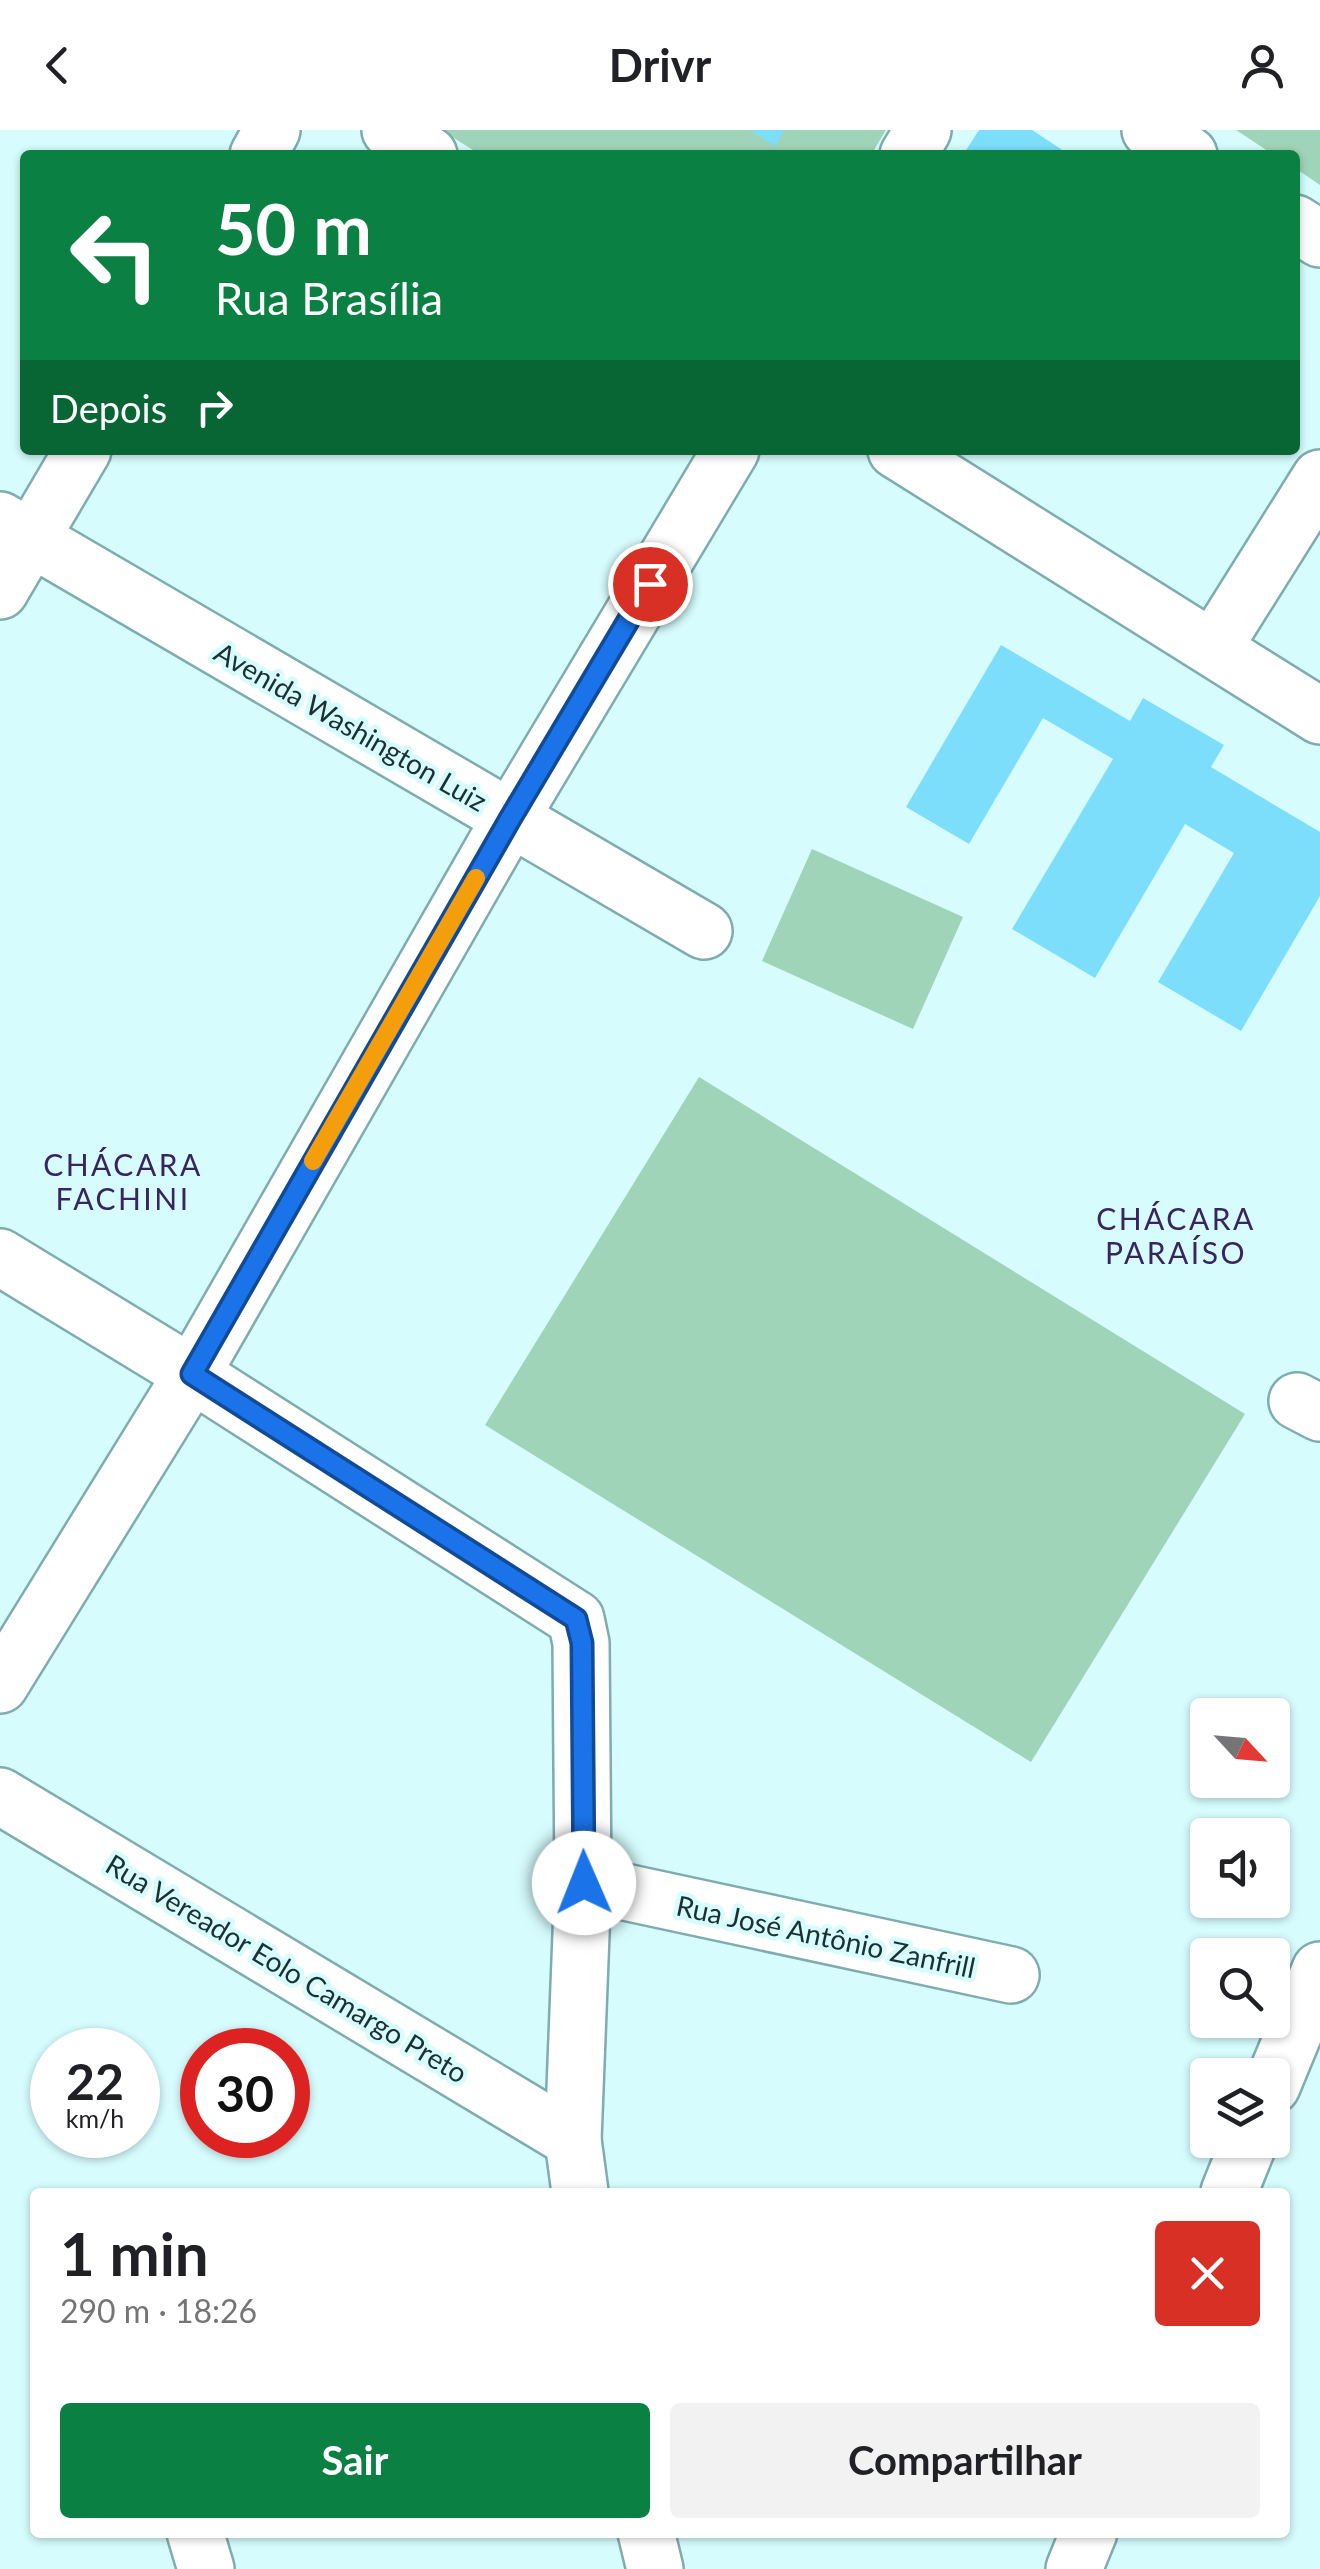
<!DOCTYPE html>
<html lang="pt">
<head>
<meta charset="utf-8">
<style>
	:root { --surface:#fff; --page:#f2f2f2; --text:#202124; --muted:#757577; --accent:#0b8043 }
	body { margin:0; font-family:Lato,sans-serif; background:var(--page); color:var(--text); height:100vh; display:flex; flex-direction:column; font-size:38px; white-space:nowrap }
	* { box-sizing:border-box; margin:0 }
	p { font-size:32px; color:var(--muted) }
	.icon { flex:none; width:55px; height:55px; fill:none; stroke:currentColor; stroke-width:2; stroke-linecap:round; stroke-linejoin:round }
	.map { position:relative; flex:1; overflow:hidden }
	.drawer { position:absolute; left:30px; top:2058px; width:1260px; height:350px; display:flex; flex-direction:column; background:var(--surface); border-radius:10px; box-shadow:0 2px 8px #0004 }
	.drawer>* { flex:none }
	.hud { position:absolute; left:20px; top:20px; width:1280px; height:305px; border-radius:10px; box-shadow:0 2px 8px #0004; background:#0b8043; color:#fff; overflow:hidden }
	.needle { width:65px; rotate:116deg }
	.controls { position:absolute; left:1190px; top:1568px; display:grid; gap:20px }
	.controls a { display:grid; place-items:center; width:100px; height:100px; border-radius:10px; background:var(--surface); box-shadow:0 2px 8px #0004; font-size:50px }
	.speed { position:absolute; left:30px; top:1898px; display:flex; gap:20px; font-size:50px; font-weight:700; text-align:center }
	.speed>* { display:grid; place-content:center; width:130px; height:130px; border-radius:50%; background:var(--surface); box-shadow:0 2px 8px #0004; line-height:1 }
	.speed small { font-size:25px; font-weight:400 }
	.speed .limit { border:15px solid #d22; background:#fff; color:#111 }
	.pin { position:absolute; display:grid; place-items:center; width:85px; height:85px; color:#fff; margin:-42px; border:5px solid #fff; border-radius:50%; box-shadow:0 2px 10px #0007 }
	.me { position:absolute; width:110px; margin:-55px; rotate:359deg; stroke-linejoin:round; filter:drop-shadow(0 0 8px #0008) }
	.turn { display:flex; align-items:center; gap:35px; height:210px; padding:0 30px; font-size:45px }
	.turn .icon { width:130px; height:130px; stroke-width:2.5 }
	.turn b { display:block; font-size:70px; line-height:85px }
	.then { display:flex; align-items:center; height:95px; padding:0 30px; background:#0003; gap:20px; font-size:38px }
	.round { display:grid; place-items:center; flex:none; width:105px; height:105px; border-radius:10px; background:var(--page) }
	.head { display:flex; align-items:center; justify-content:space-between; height:170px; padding:0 30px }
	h1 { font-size:60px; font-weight:700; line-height:75px }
	.action { display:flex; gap:20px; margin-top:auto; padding:20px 30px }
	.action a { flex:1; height:115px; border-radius:10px; background:var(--accent); color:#fff; font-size:40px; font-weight:700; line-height:115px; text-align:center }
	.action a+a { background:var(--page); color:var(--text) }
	header { display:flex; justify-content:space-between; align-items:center; height:130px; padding:0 30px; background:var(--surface); font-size:45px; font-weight:700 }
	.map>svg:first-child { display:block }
	.green { fill:#a0d4b8 }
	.building { fill:#7ddefb }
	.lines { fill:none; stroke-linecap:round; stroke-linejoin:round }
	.minor-casing { stroke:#7facae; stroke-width:60 }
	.minor { stroke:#fff; stroke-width:55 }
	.route-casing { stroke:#114b97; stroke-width:25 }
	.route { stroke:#1a73e8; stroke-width:18 }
	.slow { stroke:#f59e0b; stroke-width:18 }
	.labels { text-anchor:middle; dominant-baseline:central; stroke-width:9; stroke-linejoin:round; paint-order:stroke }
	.street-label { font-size:28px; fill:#1d3031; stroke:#d6fcfd }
	.neighbourhood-label { font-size:30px; letter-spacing:2.5px; fill:#38245e; stroke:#d6fcfd }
</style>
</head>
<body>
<header><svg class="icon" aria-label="back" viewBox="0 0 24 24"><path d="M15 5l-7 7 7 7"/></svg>Drivr<svg class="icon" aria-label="person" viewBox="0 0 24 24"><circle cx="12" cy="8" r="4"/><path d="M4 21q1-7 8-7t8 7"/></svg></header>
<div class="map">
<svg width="1320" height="2439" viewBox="0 0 1320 2439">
	<rect width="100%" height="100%" fill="#d6fcfd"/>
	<g class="green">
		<polygon points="441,0 886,0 871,25 481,25"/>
		<polygon points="1236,0 1320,0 1320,55 1295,38 1295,25 1274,25"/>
		<polygon points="812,719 963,787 913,899 762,831"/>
		<polygon points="699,947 1245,1284 1031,1632 485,1295"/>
	</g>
	<g class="building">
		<polygon points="750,0 785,0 775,16"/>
		<polygon points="979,0 1032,0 1070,25 963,25"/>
		<polygon points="1001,515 1130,591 1143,568 1224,615 1211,637 1320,702 1320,766 1241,901 1158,852 1234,723 1185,694 1095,848 1012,799 1113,629 1043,588 969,714 906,677"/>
	</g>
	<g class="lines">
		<g class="minor-casing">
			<g id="minor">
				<polyline points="390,0 429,25"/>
				<polyline points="1150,0 1189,25"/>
				<polyline points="258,25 272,0"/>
				<polyline points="908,25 923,0"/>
				<polyline points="1295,93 1320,109"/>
				<polyline points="896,320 1320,586"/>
				<polyline points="0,390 704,801"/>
				<polyline points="0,461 83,320"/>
				<polyline points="1214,517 1320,348"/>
				<polyline points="0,1127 192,1244 576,1489 581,1513 583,1753 573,2010 580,2062"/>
				<polyline points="1297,1271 1320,1283"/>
				<polyline points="0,1555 192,1244 510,689 731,320"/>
				<polyline points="0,1666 573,2010"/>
				<polyline points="583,1753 1011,1845"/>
				<polyline points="1272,1956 1320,1840"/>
				<polyline points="1229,2062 1250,2010"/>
				<polyline points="195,2402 206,2439"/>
				<polyline points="646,2402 655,2439"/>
				<polyline points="1074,2439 1089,2402"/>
			</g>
		</g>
		<use href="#minor" class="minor"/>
	</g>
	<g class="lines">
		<g class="route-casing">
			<polyline id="route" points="584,1753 582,1513 576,1489 192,1244 510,689 650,454"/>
		</g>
		<use href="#route" class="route"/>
		<polyline class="slow" points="313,1031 476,748"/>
	</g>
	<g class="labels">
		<g class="street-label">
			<text transform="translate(351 596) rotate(30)">Avenida Washington Luiz</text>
			<text transform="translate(826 1806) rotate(12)">Rua José Antônio Zanfrill</text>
			<text transform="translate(287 1838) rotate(31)">Rua Vereador Eolo Camargo Preto</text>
		</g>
		<g class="neighbourhood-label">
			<text x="123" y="1034">CHÁCARA<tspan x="123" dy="34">FACHINI</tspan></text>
			<text x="1176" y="1088">CHÁCARA<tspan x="1176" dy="34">PARAÍSO</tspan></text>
		</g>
	</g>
</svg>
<div class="controls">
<a><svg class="needle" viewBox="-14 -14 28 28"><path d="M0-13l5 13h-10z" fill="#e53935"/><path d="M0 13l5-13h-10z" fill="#757577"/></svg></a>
<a><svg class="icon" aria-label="sound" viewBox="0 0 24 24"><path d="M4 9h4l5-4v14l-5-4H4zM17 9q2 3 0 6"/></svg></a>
<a><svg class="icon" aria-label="search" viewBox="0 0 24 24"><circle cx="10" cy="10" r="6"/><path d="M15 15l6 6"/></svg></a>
<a><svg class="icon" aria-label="layers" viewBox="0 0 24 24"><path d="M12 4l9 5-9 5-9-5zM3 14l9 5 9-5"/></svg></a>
</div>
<div class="speed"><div>22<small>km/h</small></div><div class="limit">30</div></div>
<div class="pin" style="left:650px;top:454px;background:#d93025"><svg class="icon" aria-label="arrive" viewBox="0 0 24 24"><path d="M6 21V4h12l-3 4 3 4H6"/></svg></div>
<svg class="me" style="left:584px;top:1753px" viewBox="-20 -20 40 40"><circle r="19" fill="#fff"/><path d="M0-13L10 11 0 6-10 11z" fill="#1a73e8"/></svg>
<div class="hud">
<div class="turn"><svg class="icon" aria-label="left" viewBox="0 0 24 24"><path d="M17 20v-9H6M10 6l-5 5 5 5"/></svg><div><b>50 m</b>Rua Brasília</div></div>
<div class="then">Depois<svg class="icon" aria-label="right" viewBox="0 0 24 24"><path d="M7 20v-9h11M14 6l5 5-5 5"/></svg></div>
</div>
<section class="drawer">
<div class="head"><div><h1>1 min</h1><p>290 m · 18:26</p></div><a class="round" style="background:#d93025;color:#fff"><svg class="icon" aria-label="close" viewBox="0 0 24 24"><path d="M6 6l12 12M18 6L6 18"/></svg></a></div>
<div class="action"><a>Sair</a><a>Compartilhar</a></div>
</section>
</div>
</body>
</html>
